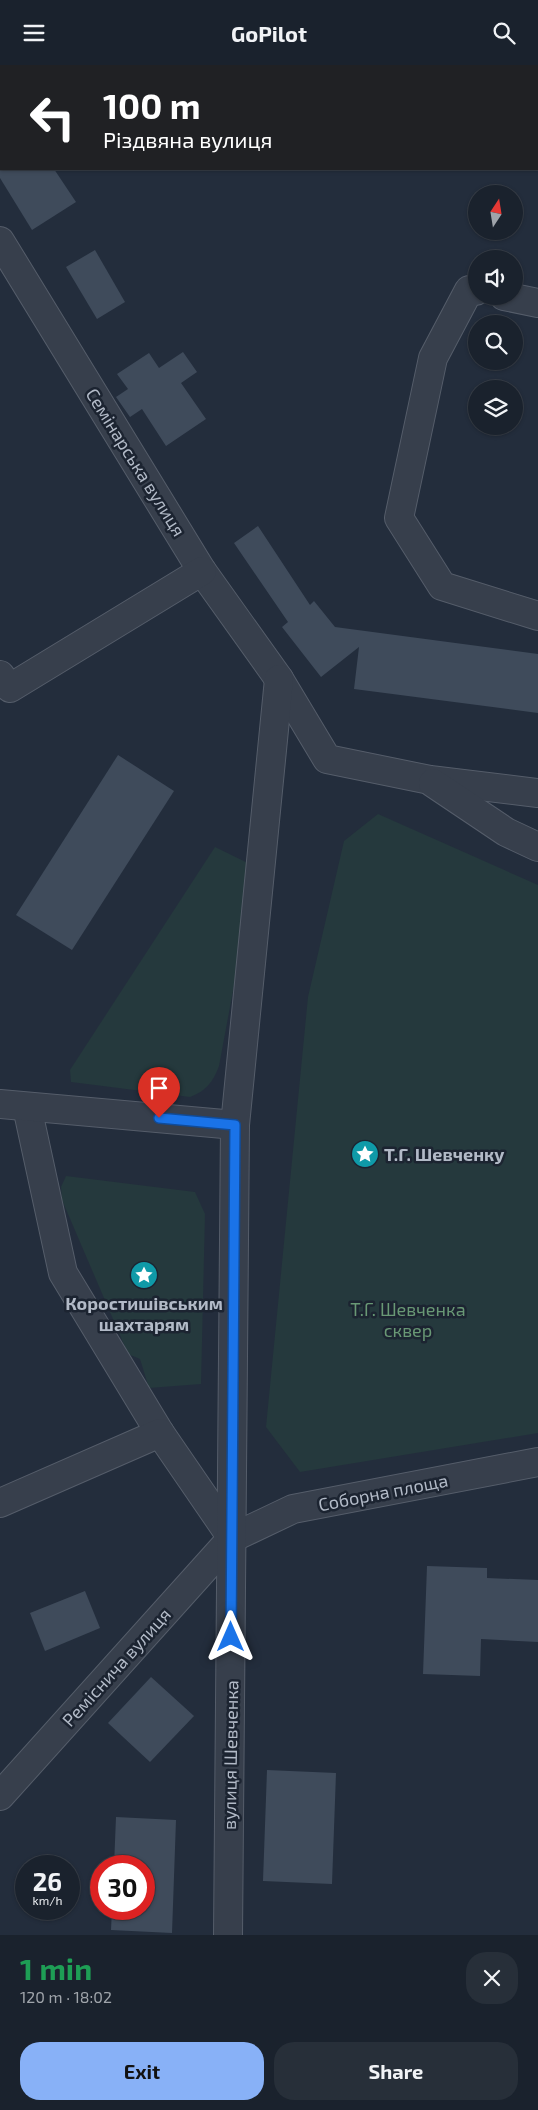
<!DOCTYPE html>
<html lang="en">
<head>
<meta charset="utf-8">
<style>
	:root { --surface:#1a222d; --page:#272f39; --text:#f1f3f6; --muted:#9fa4aa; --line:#383f49; --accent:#88b1f7 }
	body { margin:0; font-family:"Exo 2",sans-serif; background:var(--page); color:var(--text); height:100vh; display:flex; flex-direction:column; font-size:19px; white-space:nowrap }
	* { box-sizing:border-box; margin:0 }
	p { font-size:16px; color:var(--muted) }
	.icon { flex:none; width:28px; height:28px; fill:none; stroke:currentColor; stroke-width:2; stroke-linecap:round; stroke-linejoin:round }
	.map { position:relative; height:1870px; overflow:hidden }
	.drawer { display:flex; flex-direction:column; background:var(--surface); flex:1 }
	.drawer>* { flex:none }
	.guide { position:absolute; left:0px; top:0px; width:539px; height:105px; box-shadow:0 1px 4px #0004,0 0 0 1px var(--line); background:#202124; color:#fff; overflow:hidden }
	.needle { width:32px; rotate:12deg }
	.tools { position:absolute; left:468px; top:120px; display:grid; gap:10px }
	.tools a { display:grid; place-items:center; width:55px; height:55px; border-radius:50%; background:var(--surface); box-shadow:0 1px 4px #0004,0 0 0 1px var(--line); font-size:25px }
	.speed { position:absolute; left:15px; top:1790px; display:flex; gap:10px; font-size:25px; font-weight:700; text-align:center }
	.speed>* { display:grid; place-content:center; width:65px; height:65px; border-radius:50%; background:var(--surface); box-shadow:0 1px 4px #0004,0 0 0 1px var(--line); line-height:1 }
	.speed small { font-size:12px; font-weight:400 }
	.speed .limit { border:8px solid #d22; background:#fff; color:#111 }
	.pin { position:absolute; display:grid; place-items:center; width:42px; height:42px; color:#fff; margin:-51px -21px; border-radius:50% 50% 50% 0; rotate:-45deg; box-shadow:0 0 5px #0007 }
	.pin .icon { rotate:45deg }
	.me { position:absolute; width:55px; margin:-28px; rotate:0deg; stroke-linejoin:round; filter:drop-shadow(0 0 4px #0008) }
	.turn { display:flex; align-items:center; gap:18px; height:105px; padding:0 20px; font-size:22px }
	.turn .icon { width:65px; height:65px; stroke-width:2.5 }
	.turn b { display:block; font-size:35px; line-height:42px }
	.round { display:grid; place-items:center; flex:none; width:52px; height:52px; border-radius:20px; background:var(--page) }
	.overview { display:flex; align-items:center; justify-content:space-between; height:85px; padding:0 20px }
	h1 { font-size:30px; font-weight:700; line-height:38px; color:#1e9e55 }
	.action { display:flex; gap:10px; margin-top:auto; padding:10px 20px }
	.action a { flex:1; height:58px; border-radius:20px; background:var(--accent); color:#111; font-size:20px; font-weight:700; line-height:58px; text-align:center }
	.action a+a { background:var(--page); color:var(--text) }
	header { display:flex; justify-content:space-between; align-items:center; height:65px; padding:0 20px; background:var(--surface); font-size:22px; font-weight:700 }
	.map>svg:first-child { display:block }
	.green { fill:#25393d }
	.building { fill:#3f4b5b }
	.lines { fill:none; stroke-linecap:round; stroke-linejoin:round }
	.pedestrian-casing { stroke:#555d6a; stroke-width:30 }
	.minor-casing { stroke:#555d6a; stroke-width:30 }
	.pedestrian { stroke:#373f4c; stroke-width:28 }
	.minor { stroke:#373f4c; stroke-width:28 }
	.route-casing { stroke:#114b97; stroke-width:12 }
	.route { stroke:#1a73e8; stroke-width:9 }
	.labels { text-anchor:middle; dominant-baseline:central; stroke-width:5; stroke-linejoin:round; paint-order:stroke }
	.street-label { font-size:18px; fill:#b2bac7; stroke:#1c2431 }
	.poi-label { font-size:18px; font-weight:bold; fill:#b2bac7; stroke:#1c2431; text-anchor:start }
	.park-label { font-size:18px; fill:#699875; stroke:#1c2431 }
</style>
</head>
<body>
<header><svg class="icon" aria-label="menu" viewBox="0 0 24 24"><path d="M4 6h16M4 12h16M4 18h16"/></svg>GoPilot<svg class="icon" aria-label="search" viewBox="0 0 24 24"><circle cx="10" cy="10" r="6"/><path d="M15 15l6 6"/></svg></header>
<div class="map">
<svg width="538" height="1870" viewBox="0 0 538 1870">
	<rect width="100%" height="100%" fill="#232d3c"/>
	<g class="green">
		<polygon points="378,749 538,820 538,1368 300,1407 266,1362 308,932 344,776"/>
		<path d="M215 782 256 802 219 1001C213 1017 206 1026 190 1032L71 1017 70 1005Z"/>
		<polygon points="66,1111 195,1127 205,1149 201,1319 149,1323 140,1294 128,1289 62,1135 61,1122"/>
	</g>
	<g class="building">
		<polygon points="0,104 54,104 76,137 32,165 0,113"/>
		<polygon points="95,185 125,237 97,254 66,202"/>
		<polygon points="183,287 197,307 181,318 206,354 166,381 142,344 130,352 116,332 128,324 117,309 149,288 159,303"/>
		<polygon points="258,461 310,540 314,536 335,562 538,589 538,648 354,624 359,582 321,612 282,562 288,557 234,478"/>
		<polygon points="118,690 174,726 72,885 16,850"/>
		<polygon points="427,1501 487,1503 487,1513 538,1515 538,1577 481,1574 480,1611 423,1609"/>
		<polygon points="85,1526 100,1563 45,1586 30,1548"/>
		<polygon points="151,1612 194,1651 150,1697 108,1658"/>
		<polygon points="267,1705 336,1708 332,1819 263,1816"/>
		<polygon points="116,1752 176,1755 172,1868 111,1865 112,1844 144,1844 144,1801 114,1801"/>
	</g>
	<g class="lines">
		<g class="pedestrian-casing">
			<polyline id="pedestrian" points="27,1042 63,1208 160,1368"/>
		</g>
		<g class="minor-casing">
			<g id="minor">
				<polyline points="40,1 45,0"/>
				<polyline points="0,10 1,10"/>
				<polyline points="0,176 202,506 279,614 327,694 430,715 538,728"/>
				<polyline points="476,226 469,225 433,293 399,453 442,521 538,551"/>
				<polyline points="504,231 538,238"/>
				<polyline points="0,610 10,623 202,506"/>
				<polyline points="433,718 506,767 538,782"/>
				<polyline points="0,1039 235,1060"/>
				<polyline points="0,1438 160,1368 232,1473"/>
				<polyline points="0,1731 232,1473 293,1444 538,1397"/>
				<polyline points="228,1870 235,1060 279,614"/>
			</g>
		</g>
		<use href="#pedestrian" class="pedestrian"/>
		<use href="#minor" class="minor"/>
	</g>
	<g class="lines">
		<g class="route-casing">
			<polyline id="route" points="159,1053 235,1060 231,1572"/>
		</g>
		<use href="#route" class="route"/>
	</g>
	<defs>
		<g id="sight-disc" transform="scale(1.4375)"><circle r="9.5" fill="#0f9aa8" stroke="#1c2431"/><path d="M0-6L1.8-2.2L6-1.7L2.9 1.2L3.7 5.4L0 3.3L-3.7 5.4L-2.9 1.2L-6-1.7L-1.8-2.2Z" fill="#fff"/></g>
	</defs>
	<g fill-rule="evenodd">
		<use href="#sight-disc" x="365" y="1089"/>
		<use href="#sight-disc" x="144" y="1210"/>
	</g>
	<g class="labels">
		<g class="street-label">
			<text transform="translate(136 397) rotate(58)">Семінарська вулиця</text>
			<text transform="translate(383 1427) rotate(-11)">Соборна площа</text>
			<text transform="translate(116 1602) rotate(-48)">Реміснича вулиця</text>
			<text transform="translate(230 1690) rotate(-89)">вулиця Шевченка</text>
		</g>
		<g class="poi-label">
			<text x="384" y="1089">Т.Г. Шевченку</text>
			<text x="144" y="1238" text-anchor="middle">Коростишівським<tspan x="144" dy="21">шахтарям</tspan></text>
		</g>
		<g class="park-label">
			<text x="408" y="1244">Т.Г. Шевченка<tspan x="408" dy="21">сквер</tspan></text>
		</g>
	</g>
</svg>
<div class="tools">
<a><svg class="needle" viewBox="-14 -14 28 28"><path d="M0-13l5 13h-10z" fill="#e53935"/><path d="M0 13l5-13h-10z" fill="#9fa4aa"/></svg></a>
<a><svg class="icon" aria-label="sound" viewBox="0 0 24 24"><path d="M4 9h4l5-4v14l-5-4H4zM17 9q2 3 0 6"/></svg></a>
<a><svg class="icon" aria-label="search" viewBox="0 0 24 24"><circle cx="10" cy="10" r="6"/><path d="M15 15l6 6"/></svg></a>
<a><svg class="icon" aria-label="layers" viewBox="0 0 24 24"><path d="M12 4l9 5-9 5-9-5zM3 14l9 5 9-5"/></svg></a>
</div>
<div class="speed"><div>26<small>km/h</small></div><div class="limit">30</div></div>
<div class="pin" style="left:159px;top:1053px;background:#d93025"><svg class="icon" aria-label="arrive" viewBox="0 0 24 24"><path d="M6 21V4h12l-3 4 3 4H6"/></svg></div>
<svg class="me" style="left:231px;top:1572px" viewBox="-20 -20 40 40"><path d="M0-17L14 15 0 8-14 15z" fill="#1a73e8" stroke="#fff" stroke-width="4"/></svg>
<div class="guide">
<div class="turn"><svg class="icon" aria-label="left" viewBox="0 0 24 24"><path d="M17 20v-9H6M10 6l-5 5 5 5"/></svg><div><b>100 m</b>Різдвяна вулиця</div></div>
</div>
</div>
<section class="drawer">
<div class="overview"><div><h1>1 min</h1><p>120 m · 18:02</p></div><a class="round"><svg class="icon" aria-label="close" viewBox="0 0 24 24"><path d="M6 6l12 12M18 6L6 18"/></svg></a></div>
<div class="action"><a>Exit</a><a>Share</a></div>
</section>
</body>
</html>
